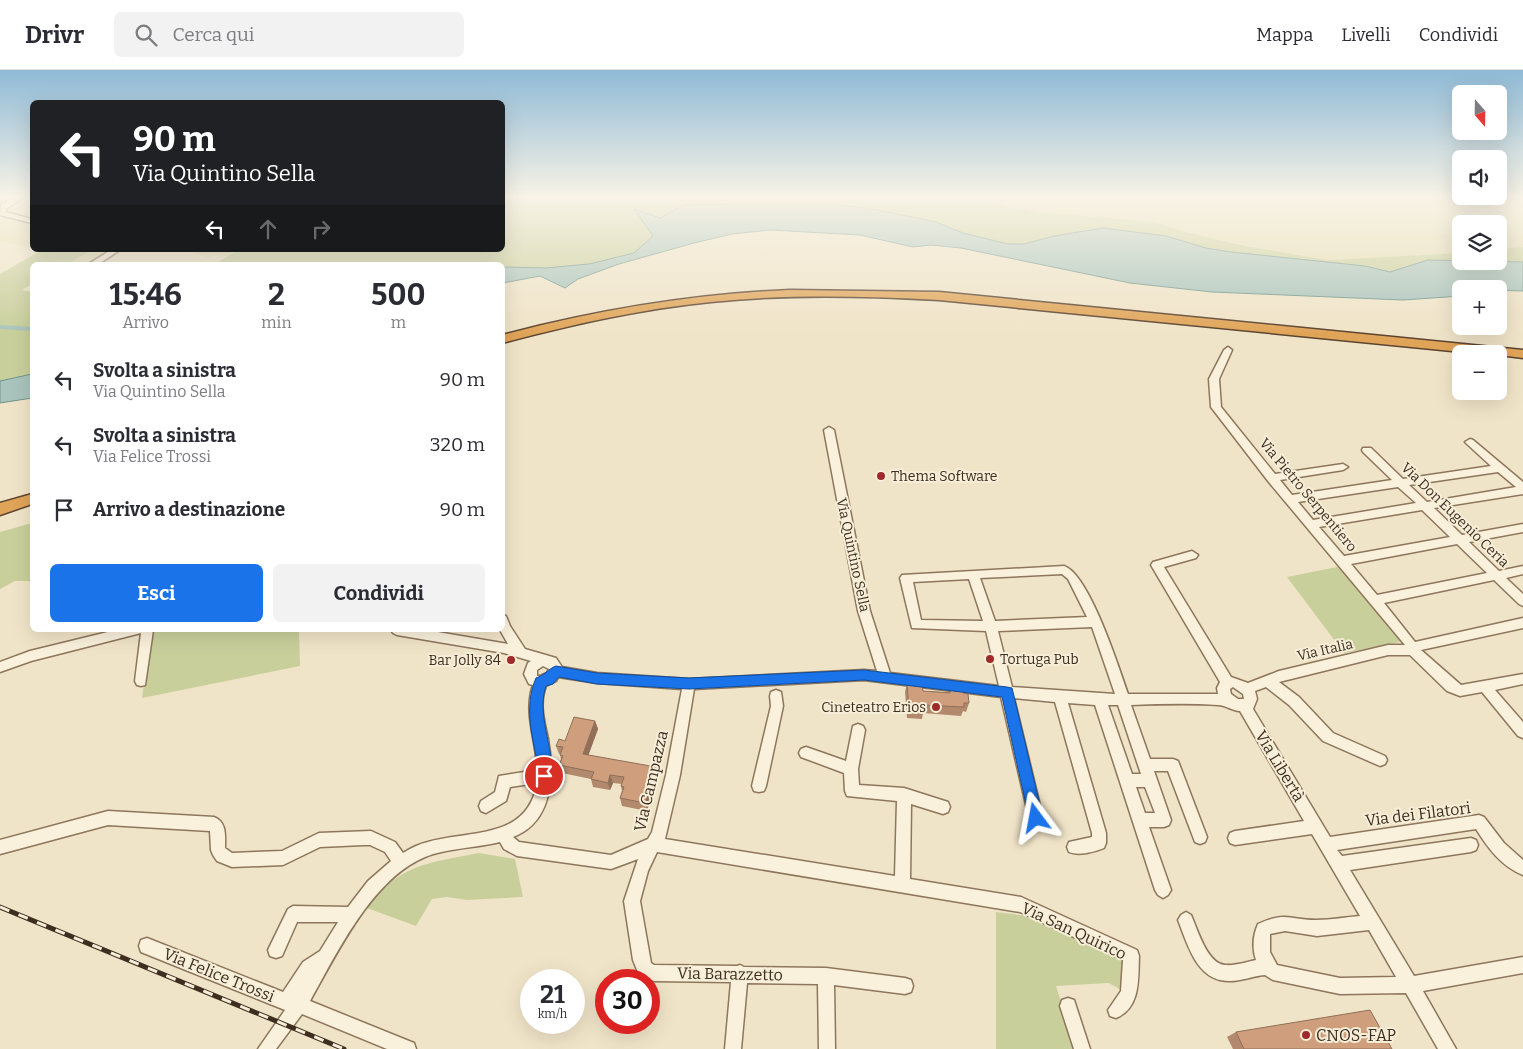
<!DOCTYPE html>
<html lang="it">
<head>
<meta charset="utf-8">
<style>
	:root { --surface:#fff; --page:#f2f2f3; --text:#2b2b33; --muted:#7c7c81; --line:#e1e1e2; --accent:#1a73e8 }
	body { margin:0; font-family:Bitter,serif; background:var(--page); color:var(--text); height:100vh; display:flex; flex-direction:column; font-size:19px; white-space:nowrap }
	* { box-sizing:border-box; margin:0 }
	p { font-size:16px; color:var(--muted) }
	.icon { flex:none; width:28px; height:28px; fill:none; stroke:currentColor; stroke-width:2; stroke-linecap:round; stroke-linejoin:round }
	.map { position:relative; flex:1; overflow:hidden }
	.side { position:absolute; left:30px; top:192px; width:475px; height:370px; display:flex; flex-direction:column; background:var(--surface); border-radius:8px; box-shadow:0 5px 20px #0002 }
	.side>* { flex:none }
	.banner { position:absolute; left:30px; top:30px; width:475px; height:152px; border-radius:8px; box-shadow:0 5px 20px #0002; background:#202124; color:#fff; overflow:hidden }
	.needle { width:32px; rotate:160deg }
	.tools { position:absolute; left:1452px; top:15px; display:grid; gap:10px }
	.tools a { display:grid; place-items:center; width:55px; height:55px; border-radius:8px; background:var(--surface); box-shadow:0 5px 20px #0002; font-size:25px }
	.speed { position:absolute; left:520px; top:899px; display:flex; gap:10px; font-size:25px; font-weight:700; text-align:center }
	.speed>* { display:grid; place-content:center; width:65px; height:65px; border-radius:50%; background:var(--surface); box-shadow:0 5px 20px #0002; line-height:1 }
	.speed small { font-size:12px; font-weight:400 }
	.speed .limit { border:8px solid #d22; background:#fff; color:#111 }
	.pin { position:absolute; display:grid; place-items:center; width:42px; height:42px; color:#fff; margin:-21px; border:2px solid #fff; border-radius:50%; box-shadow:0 1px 5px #0007 }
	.me { position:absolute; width:55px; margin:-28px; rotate:347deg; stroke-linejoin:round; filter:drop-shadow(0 0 4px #0008) }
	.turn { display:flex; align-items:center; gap:18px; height:105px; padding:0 20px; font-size:22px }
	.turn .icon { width:65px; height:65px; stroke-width:2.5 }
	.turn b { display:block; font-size:35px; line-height:42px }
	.lanes { display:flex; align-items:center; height:48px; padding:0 20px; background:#0003; justify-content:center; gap:25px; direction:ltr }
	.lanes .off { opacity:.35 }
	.eta { display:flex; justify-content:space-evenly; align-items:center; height:85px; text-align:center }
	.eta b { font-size:30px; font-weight:700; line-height:35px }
	.button { display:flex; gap:10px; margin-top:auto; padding:10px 20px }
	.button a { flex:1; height:58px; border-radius:8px; background:var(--accent); color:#fff; font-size:20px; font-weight:700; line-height:58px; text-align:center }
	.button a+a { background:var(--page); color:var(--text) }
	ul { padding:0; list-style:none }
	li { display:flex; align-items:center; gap:15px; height:65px; padding:0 20px }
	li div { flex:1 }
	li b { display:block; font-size:19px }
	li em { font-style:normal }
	header { display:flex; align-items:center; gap:30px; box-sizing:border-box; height:70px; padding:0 25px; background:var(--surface); border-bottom:1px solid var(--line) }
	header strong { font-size:24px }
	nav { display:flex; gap:28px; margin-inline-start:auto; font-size:18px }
	.search { width:350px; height:45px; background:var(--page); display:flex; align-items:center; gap:12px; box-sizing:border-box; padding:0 18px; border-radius:8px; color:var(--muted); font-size:19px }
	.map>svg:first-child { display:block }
	.farmland { fill:#e6deb5 }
	.green { fill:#c9cf9b }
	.water { fill:#a9c4bc; stroke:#6f938a }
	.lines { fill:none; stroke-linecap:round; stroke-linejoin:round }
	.canal { fill:#a9c4bc; fill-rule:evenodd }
	.minor-casing { stroke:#8d765c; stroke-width:3 }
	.highway-casing { stroke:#5b4430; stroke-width:3 }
	.minor { fill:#faf1dc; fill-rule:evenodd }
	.highway { fill:#e0a458; fill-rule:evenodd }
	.rail-casing { stroke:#3d2e20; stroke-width:5 }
	.rail { stroke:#f7eed8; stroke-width:3; stroke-dasharray:10; stroke-linecap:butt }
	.wall { fill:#b2896c }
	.shaded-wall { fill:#916f58 }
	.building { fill:#cf9f7d; stroke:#916f58 }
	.route { fill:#1a73e8; stroke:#114b97 }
	.poi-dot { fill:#9e2a2b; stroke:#f7eed8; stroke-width:2 }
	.labels { text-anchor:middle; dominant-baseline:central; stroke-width:4; stroke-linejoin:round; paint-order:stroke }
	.poi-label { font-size:14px; fill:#3d2e20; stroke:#f7eed8; text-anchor:start }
	.street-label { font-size:14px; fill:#3d2e20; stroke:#f7eed8 }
	.near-street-label { font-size:16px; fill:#3d2e20; stroke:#f7eed8 }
	.near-poi-label { font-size:16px; fill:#3d2e20; stroke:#f7eed8; text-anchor:start }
</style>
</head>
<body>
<header>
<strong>Drivr</strong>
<div class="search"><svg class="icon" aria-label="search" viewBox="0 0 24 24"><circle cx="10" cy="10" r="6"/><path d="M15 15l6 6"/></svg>Cerca qui</div>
<nav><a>Mappa</a><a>Livelli</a><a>Condividi</a></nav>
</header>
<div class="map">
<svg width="1523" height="979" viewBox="0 0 1523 979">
	<rect width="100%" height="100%" fill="#f0e4c8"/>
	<g class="farmland">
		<polygon points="21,127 32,127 32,178 0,171 0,151 10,146 1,140"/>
		<polygon points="999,127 1523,127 1523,177 1499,179 1499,154 1461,154 1461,183 1327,190 1233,173 1176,160 1155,152 1040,142 1004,136 996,129"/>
		<polygon points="92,180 115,180 89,195 66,195"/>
		<polygon points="185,180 237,180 223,187 215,185 209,188"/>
	</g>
	<g class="green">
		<polygon points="503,127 999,127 996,129 1004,136 1038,142 1155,152 1178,160 1236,174 1327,190 1461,183 1461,190 1428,190 1390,202 1365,196 1231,182 1103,158 1054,166 1024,174 1008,174 963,163 936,152 835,134 684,135 653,166 634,183 589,194 546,198 503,198 502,195 213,195 238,180 502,180"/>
		<polygon points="1523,177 1523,192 1499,191 1499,179"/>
		<polygon points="42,180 92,180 66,195 32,195 32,214 22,220 32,222 32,304 0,311 0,204"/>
		<polygon points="32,453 32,511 15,511 0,519 0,462"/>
		<polygon points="1342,496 1405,571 1344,583 1287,507"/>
		<polygon points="160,560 299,560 300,596 142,628 151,562"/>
		<path d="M479 783 515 789 523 827 467 830 447 827 432 829 416 856 367 838C399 794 428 793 479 783Z"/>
		<polygon points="996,842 1035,847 1126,888 1125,922 1109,913 1056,916 1076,979 996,979"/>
	</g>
	<g class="water">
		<polygon points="750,134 835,134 877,140 936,152 963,163 1008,174 1024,174 1054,166 1103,158 1166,166 1206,178 1231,182 1365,196 1390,202 1428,190 1523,192 1523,221 1461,219 1461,226 1403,230 1212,222 1130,213 961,178 931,175 913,177 860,165 770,160 732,164 694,173 619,194 578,209 565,218 540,206 503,213 503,198 506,197 546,198 589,194 634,183 653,166 634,139 660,148 684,135"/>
		<polygon points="32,304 32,328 0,333 0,311"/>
	</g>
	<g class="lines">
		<polygon class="canal" points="0,255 32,257 32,261 0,259"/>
		<g class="minor-casing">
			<g id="minor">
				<polygon points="0,127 6,127 0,131"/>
				<polygon points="15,127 24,127 7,138 5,142 32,149 32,153 0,145 1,135"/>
				<polygon points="111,180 120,180 97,195 87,195"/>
				<path d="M1228 277 1232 280 1219 309 1221 337 1275 404 1343 394 1348 397 1343 400 1280 410 1292 425 1392 410 1363 382 1362 380 1363 378H1371L1403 409 1491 396 1467 374 1465 372 1470 369 1473 370 1523 412V424L1434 438 1462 465 1523 454V462L1469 472 1499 501 1523 496V504L1506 508 1523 524V536L1519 534 1494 510 1384 533 1415 572 1523 548V558L1421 580 1461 615 1523 604V614L1495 620 1523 652V668L1518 666 1482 622 1460 626 1447 621 1410 585H1388L1279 612 1299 627 1333 663 1385 686 1387 690 1385 694 1380 696 1323 671 1289 635 1266 617 1255 621 1257 629 1253 639 1330 767 1479 745 1484 747 1504 773 1523 790V805C1501 796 1488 778 1476 759L1337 780 1342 786 1471 768 1476 770 1478 775 1476 780 1471 782 1350 800 1414 906 1523 887V903L1423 921 1456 979H1438L1406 923 1340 924 1273 910 1265 905C1253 906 1242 911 1230 911 1197 912 1188 875 1178 850L1181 845 1186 842 1191 845C1197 858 1207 894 1225 895 1235 896 1246 892 1256 890 1252 878 1253 865 1258 854 1287 841 1289 850 1316 850 1331 850 1346 847 1360 846L1312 764 1235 775 1230 773 1228 768 1230 763 1235 761 1304 751 1240 641C1232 641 1226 635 1218 635 1189 633 1160 634 1131 635L1150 689H1173L1178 691 1207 767 1205 772 1200 774 1195 772 1168 701H1154L1171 750 1169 755 1164 757H1149L1171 820 1168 825 1163 828 1158 825 1155 820 1095 635 1068 633 1106 763V773L1104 778C1095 782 1078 786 1069 782L1067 777 1069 772 1092 767V763L1055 632 1014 628 1043 748 1041 753 1036 755 1031 753 1029 748 1001 627 864 610 694 619 680 705 665 769 895 806 897 731 847 726 845 721 844 703 801 687 799 683 801 679 806 677 846 691 853 656 858 654 863 656 865 660 858 699 859 715 904 718 948 732 950 737 948 742 943 744 911 734 910 809 1021 827 1137 880 1139 886C1138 908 1141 938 1116 948L1110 946 1108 940 1121 921 1123 890 1020 842 657 782 648 801 640 831 651 893 654 895 737 896 740 895 744 897 826 898 905 908 911 910 913 916 911 922 905 924 834 915 835 979H819L818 914 747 913 741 979H725L731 912 654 911 639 905 633 890 624 831 638 789 611 799 517 786 504 779 500 772C477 778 446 778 425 787 372 809 337 883 310 931L414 973 416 979H387L302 944 276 979H258L285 940 141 882 139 876 141 870 147 868 283 922 303 892 320 881 338 852H297L282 886 276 888 270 886 268 880 288 839 293 836 348 837 368 811 391 791 385 782 370 775H363L320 777 283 795 232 797 217 791 213 785 211 780 210 761 108 755 0 784V770L108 741 214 747C227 752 225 766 225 778L232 783 282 781 319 763 371 761 395 772 403 783C411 778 419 774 428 772 470 760 528 770 537 713L510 717 506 731 486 743 481 741 479 736 481 731 495 722 499 706 537 700C537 672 523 643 533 615L529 614 524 604 528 593 531 591 504 583 397 565 393 563 391 560H426L508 574 500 560H502V544L506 546 510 556 525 579 556 588 562 597 597 603 689 609 864 600 877 601 858 541 824 360 829 357 834 360 870 541 890 603 999 616 986 561 912 558 900 508 902 505 1064 496C1089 504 1119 598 1128 624H1218L1217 618 1220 612 1151 495 1153 492 1192 481 1198 485 1196 488 1164 497 1231 607 1248 613 1279 601 1388 575H1405L1268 411 1211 337 1209 309 1224 280ZM1498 402 1516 417 1427 432 1409 415ZM1398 417 1416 433 1313 450 1298 432ZM1422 440 1450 467 1344 486 1319 457ZM1457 474 1487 503 1377 525 1351 494ZM1062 504 1068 509 1087 547 995 551 980 508ZM969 509 983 551 921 550 913 512ZM1092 557 1115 624 1012 617 998 561ZM543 596 549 599 547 603 540 606H537V600ZM558 607 597 613 682 619 666 705 652 762 648 769 611 785 519 772 513 767C529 761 539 750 545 735 553 714 552 691 548 669 544 650 539 634 546 616L556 611ZM1233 617 1243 624 1244 629H1238L1231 624 1230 619ZM1108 635H1118L1141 704H1132ZM1136 717H1145L1155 743H1145ZM1369 860 1396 907 1340 908 1277 895 1270 882V864L1285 861 1317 866Z"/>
				<polygon points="116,560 153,560 145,615 141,616 137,615 135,611 141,563 31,591 0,602 0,592 30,581"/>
				<polygon points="776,620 781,622 783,636 766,716 764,721 759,722 754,721 752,716 771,636 770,626 771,622"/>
				<polygon points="1068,928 1074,930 1090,979 1074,979 1060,936 1062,930"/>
			</g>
		</g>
		<g class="highway-casing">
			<g id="highway">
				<path d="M790 220 939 222 1523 280V288L1499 285V284H1482L939 230C863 226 787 224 711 232 640 239 571 255 502 273V265C598 240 692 224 790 220Z"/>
				<polygon points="32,424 32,434 0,445 0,433"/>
			</g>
		</g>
		<use href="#minor" class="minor"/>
		<use href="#highway" class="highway"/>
		<g class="rail-casing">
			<polyline id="rail" points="0,837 344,979"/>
		</g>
		<use href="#rail" class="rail"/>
	</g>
	<g class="wall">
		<polygon points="907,613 923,621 963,623 969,633 966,642 963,641 961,646 923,643 922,649 907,648 905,622"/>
		<polygon points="595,651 598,659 588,685 658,705 647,741 622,736 620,728 622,721 621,716 622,714 613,713 610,720 593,717 591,709 562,703 559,695 561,689 560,685 560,684 559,684 556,676 565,671"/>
		<polygon points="1236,962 1392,979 1233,979 1227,967"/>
	</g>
	<g class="shaded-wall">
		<polygon points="595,651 598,659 586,692 583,684"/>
		<polygon points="656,697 658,705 647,741 645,733"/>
		<polygon points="610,705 613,713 610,720 608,713"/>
	</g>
	<g class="building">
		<polygon points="907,613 922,614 923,621 950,623 951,620 963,621 963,623 968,624 969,633 964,633 964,637 924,635 924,641 909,640"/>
		<polygon points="574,647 595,651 583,684 656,697 645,733 620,728 624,717 621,716 624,707 610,705 608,713 591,709 594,702 559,695 563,686 560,685 563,677 556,676 559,669 565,671"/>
		<polygon points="1370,940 1392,979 1244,979 1236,962"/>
	</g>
	<linearGradient id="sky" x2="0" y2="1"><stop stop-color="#8fbad6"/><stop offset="0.48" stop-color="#f8f3e6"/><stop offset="1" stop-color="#f8f3e6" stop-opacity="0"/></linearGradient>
	<rect width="1523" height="264" fill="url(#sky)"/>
	<path class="route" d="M556 596 597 603 689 608 864 600 1007 617 1012 618 1013 622 1043 748 1041 753 1036 755 1031 753 1029 748 1002 627 864 610 689 619 597 614 559 607 553 614 546 616C535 648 559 687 549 711L544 713 539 711 537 706 539 700C533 670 523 637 536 608 545 605 548 599 556 596Z"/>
	<g class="poi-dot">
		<circle cx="881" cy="406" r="5"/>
		<circle cx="990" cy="589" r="5"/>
		<circle cx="511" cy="590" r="5"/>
		<circle cx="936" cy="637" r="5"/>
		<circle cx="1306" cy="965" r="5"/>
	</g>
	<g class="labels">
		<g class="poi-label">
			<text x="891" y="406">Thema Software</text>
			<text x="1000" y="589">Tortuga Pub</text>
			<text x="501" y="590" text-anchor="end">Bar Jolly 84</text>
			<text x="926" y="637" text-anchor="end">Cineteatro Erios</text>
		</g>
		<g class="street-label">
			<text transform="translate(1308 425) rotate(50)">Via Pietro Serpentiero</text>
			<text transform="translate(1455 445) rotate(44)">Via Don Eugenio Ceria</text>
			<text transform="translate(853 485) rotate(78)">Via Quintino Sella</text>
			<text transform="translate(1325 580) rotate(-13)">Via Italia</text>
		</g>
		<g class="near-street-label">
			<text transform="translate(1280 696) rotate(59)">Via Libertà</text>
			<text transform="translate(651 711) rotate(-77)">Via Campazza</text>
			<text transform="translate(1418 744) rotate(-7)">Via dei Filatori</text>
			<text transform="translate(1074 861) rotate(25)">Via San Quirico</text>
			<text transform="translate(730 904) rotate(1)">Via Barazzetto</text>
			<text transform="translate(219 905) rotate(22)">Via Felice Trossi</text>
		</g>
		<g class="near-poi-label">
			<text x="1316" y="965">CNOS-FAP</text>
		</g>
	</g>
</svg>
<div class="tools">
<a><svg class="needle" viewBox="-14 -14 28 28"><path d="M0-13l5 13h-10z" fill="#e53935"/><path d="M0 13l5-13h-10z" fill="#7c7c81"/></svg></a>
<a><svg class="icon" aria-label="sound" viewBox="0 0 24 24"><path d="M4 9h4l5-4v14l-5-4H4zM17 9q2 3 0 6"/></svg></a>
<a><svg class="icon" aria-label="layers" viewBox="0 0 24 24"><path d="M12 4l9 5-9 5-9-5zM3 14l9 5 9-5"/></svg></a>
<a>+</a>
<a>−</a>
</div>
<div class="speed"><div>21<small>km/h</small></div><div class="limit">30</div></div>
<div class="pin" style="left:544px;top:706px;background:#d93025"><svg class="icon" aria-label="arrive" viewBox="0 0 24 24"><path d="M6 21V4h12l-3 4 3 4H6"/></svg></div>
<svg class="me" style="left:1036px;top:748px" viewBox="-20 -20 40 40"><path d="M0-17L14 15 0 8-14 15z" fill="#1a73e8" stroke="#fff" stroke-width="4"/></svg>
<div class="banner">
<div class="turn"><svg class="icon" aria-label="left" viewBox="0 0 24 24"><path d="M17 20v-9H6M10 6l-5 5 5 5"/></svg><div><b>90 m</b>Via Quintino Sella</div></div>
<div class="lanes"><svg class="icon" aria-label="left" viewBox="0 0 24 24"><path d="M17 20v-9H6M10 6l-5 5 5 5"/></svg><svg class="icon off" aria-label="ahead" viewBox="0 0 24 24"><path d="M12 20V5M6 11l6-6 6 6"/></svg><svg class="icon off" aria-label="right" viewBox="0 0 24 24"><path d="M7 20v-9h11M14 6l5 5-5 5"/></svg></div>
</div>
<section class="side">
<div class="eta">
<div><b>15:46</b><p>Arrivo</p></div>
<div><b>2</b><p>min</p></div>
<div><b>500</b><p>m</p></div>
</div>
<ul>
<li><svg class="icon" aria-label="left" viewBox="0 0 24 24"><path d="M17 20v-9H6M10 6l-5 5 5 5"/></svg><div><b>Svolta a sinistra</b><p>Via Quintino Sella</p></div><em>90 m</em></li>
<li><svg class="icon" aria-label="left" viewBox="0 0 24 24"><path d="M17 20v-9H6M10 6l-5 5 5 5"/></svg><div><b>Svolta a sinistra</b><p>Via Felice Trossi</p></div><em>320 m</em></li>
<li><svg class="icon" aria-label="arrive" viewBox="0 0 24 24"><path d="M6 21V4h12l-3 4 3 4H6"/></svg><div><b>Arrivo a destinazione</b></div><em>90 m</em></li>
</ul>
<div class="button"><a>Esci</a><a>Condividi</a></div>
</section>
</div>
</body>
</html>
